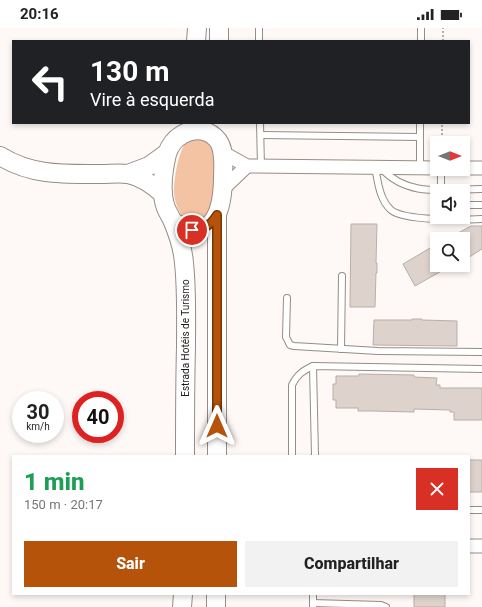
<!DOCTYPE html>
<html lang="pt">
<head>
<meta charset="utf-8">
<style>
	:root { --surface:#fff; --page:#f2f2f2; --text:#222; --muted:#767676; --accent:#b45309 }
	body { margin:0; font-family:Roboto,sans-serif; background:var(--page); color:var(--text); height:100vh; display:flex; flex-direction:column; font-size:15px; white-space:nowrap }
	* { box-sizing:border-box; margin:0 }
	p { font-size:13px; color:var(--muted) }
	.icon { flex:none; width:22px; height:22px; fill:none; stroke:currentColor; stroke-width:2; stroke-linecap:round; stroke-linejoin:round }
	.map { position:relative; flex:1; overflow:hidden }
	.sheet { position:absolute; left:12px; top:427px; width:458px; height:140px; display:flex; flex-direction:column; background:var(--surface); border-radius:0px; box-shadow:0 2px 6px #0003 }
	.sheet>* { flex:none }
	.banner { position:absolute; left:12px; top:12px; width:458px; height:84px; border-radius:0px; box-shadow:0 2px 6px #0003; background:#202124; color:#fff; overflow:hidden }
	.needle { width:26px; rotate:90deg }
	.buttons { position:absolute; left:430px; top:108px; display:grid; gap:8px }
	.buttons a { display:grid; place-items:center; width:40px; height:40px; border-radius:0px; background:var(--surface); box-shadow:0 2px 6px #0003; font-size:20px }
	.speed { position:absolute; left:12px; top:363px; display:flex; gap:8px; font-size:20px; font-weight:700; text-align:center }
	.speed>* { display:grid; place-content:center; width:52px; height:52px; border-radius:50%; background:var(--surface); box-shadow:0 2px 6px #0003; line-height:1 }
	.speed small { font-size:10px; font-weight:400 }
	.speed .limit { border:6px solid #d22; background:#fff; color:#111 }
	.pin { position:absolute; display:grid; place-items:center; width:34px; height:34px; color:#fff; margin:-17px; border:2px solid #fff; border-radius:50%; box-shadow:0 1px 4px #0007 }
	.me { position:absolute; width:44px; margin:-22px; rotate:0deg; stroke-linejoin:round; filter:drop-shadow(0 0 3px #0008) }
	.turn { display:flex; align-items:center; gap:14px; height:84px; padding:0 12px; font-size:18px }
	.turn .icon { width:52px; height:52px; stroke-width:2.5 }
	.turn b { display:block; font-size:28px; line-height:34px }
	.round { display:grid; place-items:center; flex:none; width:42px; height:42px; border-radius:0px; background:var(--page) }
	.summary { display:flex; align-items:center; justify-content:space-between; height:68px; padding:0 12px }
	h1 { font-size:24px; font-weight:800; line-height:30px; color:#1e9e55 }
	.action { display:flex; gap:8px; margin-top:auto; padding:8px 12px }
	.action a { flex:1; height:46px; border-radius:0px; background:var(--accent); color:#fff; font-size:16px; font-weight:800; line-height:46px; text-align:center }
	.action a+a { background:var(--page); color:var(--text) }
	.status { display:flex; justify-content:space-between; align-items:center; height:28px; padding:0 20px; background:var(--surface); direction:ltr }
	.status svg { height:11px; fill:currentColor }
	.map>svg:first-child { display:block }
	.green { fill:#f3c3a4 }
	.building { fill:#ded3cc; stroke:#b9aea7 }
	.lines { fill:none; stroke-linecap:round; stroke-linejoin:round }
	.lane-casing { stroke:#978c86; stroke-width:8 }
	.street-casing { stroke:#978c86; stroke-width:15 }
	.secondary-casing { stroke:#978c86; stroke-width:20 }
	.path { stroke:#b5b0ad; stroke-width:2; stroke-dasharray:2 2; stroke-linecap:butt }
	.lane { stroke:#fff; stroke-width:6 }
	.street { stroke:#fff; stroke-width:13 }
	.secondary { stroke:#fff; stroke-width:18 }
	.route-casing { stroke:#753606; stroke-width:10 }
	.route { stroke:#b45309; stroke-width:7 }
	.labels { text-anchor:middle; dominant-baseline:central; stroke-width:3; stroke-linejoin:round; paint-order:stroke }
	.street-label { font-size:10px; fill:#1f1b19; stroke:#fff }
</style>
</head>
<body>
<div class="status"><b>20:16</b><svg viewBox="0 0 49 12"><path d="M0 12V9h3v3zM5 12V6h3v6zM10 12V3h3v9zM15 12V0h3v12zM26 1h20v11H26zM47 4h2v5h-2z"/></svg></div>
<div class="map">
<svg width="482" height="579" viewBox="0 0 482 579">
	<rect width="100%" height="100%" fill="#fef9f6"/>
	<path class="green" d="M189 110 207 113 213 124 216 135 211 185 198 195 184 192C179 183 174 174 174 163 174 148 179 120 189 110Z"/>
	<g class="building">
		<polygon points="351,196 377,196 376,235 377,235 377,245 376,245 375,279 350,279"/>
		<polygon points="471,198 482,198 482,221 463,233 463,211 447,211"/>
		<polygon points="437,216 437,237 452,237 415,258 403,236"/>
		<polygon points="412,291 422,291 422,292 457,293 457,318 373,317 374,292 412,292"/>
		<polygon points="359,346 414,347 414,349 437,350 436,357 440,357 440,360 482,360 482,392 454,392 454,384 450,384 450,382 414,381 414,384 372,383 358,383 358,380 336,380 336,372 333,372 333,356 336,356 336,348 359,348"/>
		<rect x="469" y="432" width="13" height="32"/>
		<rect x="414" y="566" width="31" height="13"/>
	</g>
	<g class="lines">
		<g class="lane-casing">
			<g id="lane">
				<polyline points="259,13 259,0"/>
				<polyline points="421,13 421,0"/>
				<polyline points="260,95 261,139"/>
				<polyline points="261,107 420,109"/>
				<path d="M375 139C378 153 379 171 391 182 404 193 463 192 482 191"/>
				<path d="M381 140C408 170 445 161 482 161"/>
				<polyline points="420,140 420,95"/>
				<polyline points="441,162 441,141"/>
				<polyline points="463,179 470,177 482,177"/>
				<polyline points="287,270 286,309 290,317 294,318 378,323 482,324"/>
				<polyline points="341,321 342,248"/>
				<polyline points="313,338 315,428"/>
				<path d="M292 428V357C297 347 302 343 313 338L482 341"/>
				<polyline points="469,482 482,482"/>
				<polyline points="313,575 381,577 386,579"/>
				<polyline points="313,578 313,566"/>
			</g>
		</g>
		<g class="street-casing">
			<g id="street">
				<polyline points="222,124 247,138 437,140"/>
				<polyline points="463,140 482,140"/>
				<polyline points="223,161 247,138"/>
				<polyline points="469,518 482,518"/>
			</g>
		</g>
		<g class="secondary-casing">
			<g id="secondary">
				<polyline points="196,13 197,0"/>
				<polyline points="219,13 219,0"/>
				<path d="M0 128C32 148 65 146 101 146 110 146 120 145 128 146 142 149 153 157 163 166"/>
				<polyline points="128,146 149,138 167,125"/>
				<polyline points="217,187 217,428"/>
				<path d="M173 194C212 216 222 186 223 152 223 140 225 127 220 116 218 111 212 106 207 104 190 98 172 109 167 126 163 143 160 164 166 180 168 185 171 189 173 194 178 206 183 221 184 235 187 263 186 291 186 319 185 355 185 392 185 428"/>
				<polyline points="182,579 183,566"/>
				<polyline points="216,579 216,566"/>
			</g>
		</g>
		<g class="path">
			<polyline points="443,13 443,0"/>
			<polyline points="442,115 442,95"/>
		</g>
		<use href="#lane" class="lane"/>
		<use href="#street" class="street"/>
		<use href="#secondary" class="secondary"/>
	</g>
	<g class="lines">
		<g class="route-casing">
			<path id="route" d="M192 202C206 200 209 199 217 187V398"/>
		</g>
		<use href="#route" class="route"/>
	</g>
	<g class="labels">
		<g class="street-label">
			<text transform="translate(185 310) rotate(-90)">Estrada Hotéis de Turismo</text>
		</g>
	</g>
</svg>
<div class="buttons">
<a><svg class="needle" viewBox="-14 -14 28 28"><path d="M0-13l5 13h-10z" fill="#e53935"/><path d="M0 13l5-13h-10z" fill="#767676"/></svg></a>
<a><svg class="icon" aria-label="sound" viewBox="0 0 24 24"><path d="M4 9h4l5-4v14l-5-4H4zM17 9q2 3 0 6"/></svg></a>
<a><svg class="icon" aria-label="search" viewBox="0 0 24 24"><circle cx="10" cy="10" r="6"/><path d="M15 15l6 6"/></svg></a>
</div>
<div class="speed"><div>30<small>km/h</small></div><div class="limit">40</div></div>
<div class="pin" style="left:192px;top:202px;background:#d93025"><svg class="icon" aria-label="arrive" viewBox="0 0 24 24"><path d="M6 21V4h12l-3 4 3 4H6"/></svg></div>
<svg class="me" style="left:217px;top:398px" viewBox="-20 -20 40 40"><path d="M0-17L14 15 0 8-14 15z" fill="#b45309" stroke="#fff" stroke-width="4"/></svg>
<div class="banner">
<div class="turn"><svg class="icon" aria-label="left" viewBox="0 0 24 24"><path d="M17 20v-9H6M10 6l-5 5 5 5"/></svg><div><b>130 m</b>Vire à esquerda</div></div>
</div>
<section class="sheet">
<div class="summary"><div><h1>1 min</h1><p>150 m · 20:17</p></div><a class="round" style="background:#d93025;color:#fff"><svg class="icon" aria-label="close" viewBox="0 0 24 24"><path d="M6 6l12 12M18 6L6 18"/></svg></a></div>
<div class="action"><a>Sair</a><a>Compartilhar</a></div>
</section>
</div>
</body>
</html>
